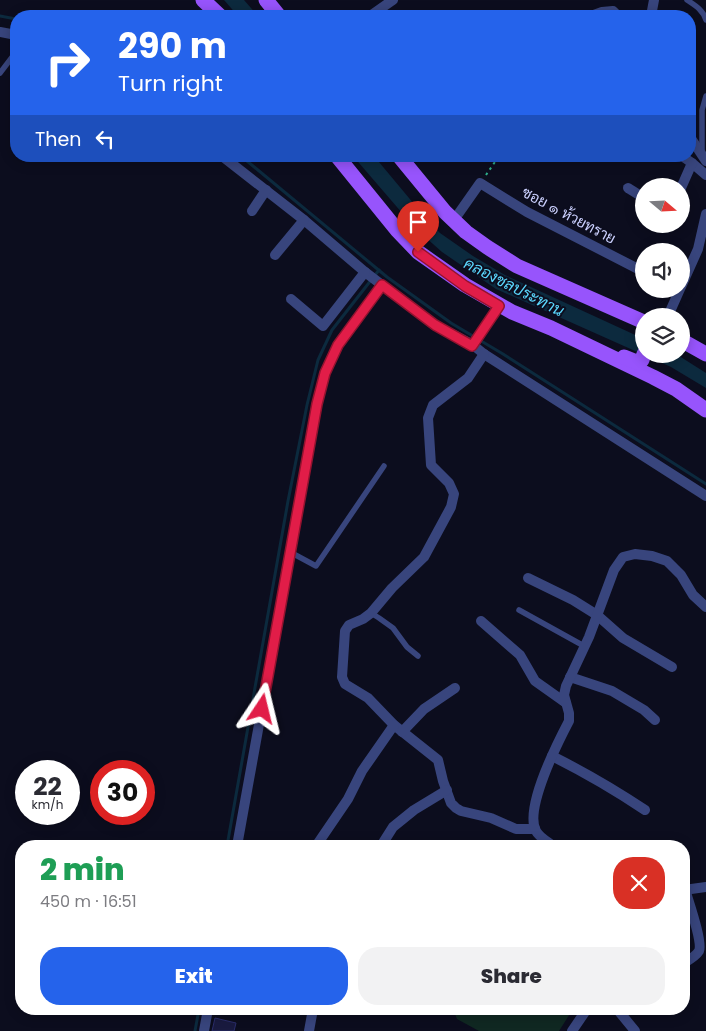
<!DOCTYPE html>
<html lang="en">
<head>
<meta charset="utf-8">
<style>
	:root { --surface:#fff; --page:#f2f2f3; --text:#2b2b33; --muted:#7c7c81; --accent:#2563eb }
	body { margin:0; font-family:Poppins,Sarabun,sans-serif; background:var(--page); color:var(--text); height:100vh; display:flex; flex-direction:column; font-size:19px; white-space:nowrap }
	* { box-sizing:border-box; margin:0 }
	p { font-size:16px; color:var(--muted) }
	.icon { flex:none; width:28px; height:28px; fill:none; stroke:currentColor; stroke-width:2; stroke-linecap:round; stroke-linejoin:round }
	.map { position:relative; flex:1; overflow:hidden }
	.panel { position:absolute; left:15px; top:840px; width:675px; height:175px; display:flex; flex-direction:column; background:var(--surface); border-radius:20px; box-shadow:0 2px 12px #0003 }
	.panel>* { flex:none }
	.hud { position:absolute; left:10px; top:10px; width:686px; height:152px; border-radius:20px; box-shadow:0 2px 12px #0003; background:#2563eb; color:#fff; overflow:hidden }
	.needle { width:32px; rotate:109deg }
	.controls { position:absolute; left:635px; top:178px; display:grid; gap:10px }
	.controls a { display:grid; place-items:center; width:55px; height:55px; border-radius:50%; background:var(--surface); box-shadow:0 2px 12px #0003; font-size:25px }
	.speed { position:absolute; left:15px; top:760px; display:flex; gap:10px; font-size:25px; font-weight:700; text-align:center }
	.speed>* { display:grid; place-content:center; width:65px; height:65px; border-radius:50%; background:var(--surface); box-shadow:0 2px 12px #0003; line-height:1 }
	.speed small { font-size:12px; font-weight:400 }
	.speed .limit { border:8px solid #d22; background:#fff; color:#111 }
	.pin { position:absolute; display:grid; place-items:center; width:42px; height:42px; color:#fff; margin:-51px -21px; border-radius:50% 50% 50% 0; rotate:-45deg; box-shadow:0 0 5px #0007 }
	.pin .icon { rotate:45deg }
	.me { position:absolute; width:55px; margin:-28px; rotate:10deg; stroke-linejoin:round; filter:drop-shadow(0 0 4px #0008) }
	.turn { display:flex; align-items:center; gap:18px; height:105px; padding:0 25px; font-size:22px }
	.turn .icon { width:65px; height:65px; stroke-width:2.5 }
	.turn b { display:block; font-size:35px; line-height:42px }
	.then { display:flex; align-items:center; height:48px; padding:0 25px; background:#0003; gap:10px; font-size:19px }
	.round { display:grid; place-items:center; flex:none; width:52px; height:52px; border-radius:20px; background:var(--page) }
	.head { display:flex; align-items:center; justify-content:space-between; height:85px; padding:0 25px }
	h1 { font-size:30px; font-weight:800; line-height:38px; color:#1e9e55 }
	.cta { display:flex; gap:10px; margin-top:auto; padding:10px 25px }
	.cta a { flex:1; height:58px; border-radius:20px; background:var(--accent); color:#fff; font-size:20px; font-weight:800; line-height:58px; text-align:center }
	.cta a+a { background:var(--page); color:var(--text) }
	.map>svg:first-child { display:block }
	.green { fill:#102822 }
	.water { fill:#0c2a3e }
	.lines { fill:none; stroke-linecap:round; stroke-linejoin:round }
	.stream { stroke:#0c2a3e; stroke-width:3 }
	.building { fill:#191a3f; stroke:#2b2d6b }
	.path { stroke:#2fae8a; stroke-width:2; stroke-dasharray:2.5 4; stroke-linecap:butt }
	.lane { stroke:#38457d; stroke-width:5.5 }
	.street { stroke:#38457d; stroke-width:10 }
	.primary { stroke:#9754fc; stroke-width:15 }
	.route-casing { stroke:#92132f; stroke-width:12 }
	.route { stroke:#e11d48; stroke-width:9 }
	.labels { text-anchor:middle; dominant-baseline:central; stroke-width:4; stroke-linejoin:round; paint-order:stroke }
	.street-label { font-size:15px; fill:#cbd0fe; stroke:#0c0d1e }
	.water-label { font-size:16px; font-style:italic; fill:#5ad6fc; stroke:#0c0d1e }
</style>
</head>
<body>
<div class="map">
<svg width="706" height="1031" viewBox="0 0 706 1031">
	<rect width="100%" height="100%" fill="#0c0d1e"/>
	<polygon class="green" points="453,1009 573,1009 559,1031 479,1031 457,1019"/>
	<g class="water">
		<polygon points="224,0 244,0 258,16 238,16"/>
		<polygon points="353,156 374,156 424,216 440,233 473,256 505,275 644,339 644,354 676,354 706,373 706,388 671,367 496,289 442,252 415,228"/>
	</g>
	<g class="lines">
		<g class="stream">
			<polyline points="0,16 16,19"/>
			<polyline points="241,156 387,277 451,323 503,354 706,484"/>
			<polyline points="227,846 288,501 307,405 318,360 332,330 379,270"/>
			<polyline points="195,1031 199,1009"/>
		</g>
	</g>
	<polygon class="building" points="215,1018 236,1023 234,1031 212,1031"/>
	<g class="lines">
		<polyline class="path" points="486,175 499,156"/>
		<g class="lane">
			<path d="M687 0C696 6 703 10 706 20"/>
			<polyline points="0,73 16,52"/>
			<polyline points="702,153 702,110 706,96"/>
			<polyline points="290,552 316,566 384,466"/>
			<polyline points="519,610 584,646"/>
			<polyline points="371,613 379,618 393,628 407,647 418,656"/>
		</g>
		<g class="street">
			<polyline points="370,16 393,0"/>
			<polyline points="591,16 602,12 613,11 618,16"/>
			<polyline points="651,16 654,0"/>
			<polyline points="0,32 16,35"/>
			<polyline points="690,137 706,161"/>
			<polyline points="222,156 304,220 365,272 412,308 435,325 473,345 484,354 706,496"/>
			<polyline points="682,156 692,163 706,175"/>
			<polyline points="628,188 644,198"/>
			<polyline points="681,188 692,163"/>
			<polyline points="252,211 266,190"/>
			<polyline points="454,220 480,183 527,212 644,272"/>
			<polyline points="275,255 304,220"/>
			<polyline points="681,287 698,249 706,214"/>
			<polyline points="291,299 323,326 365,272"/>
			<polyline points="668,316 680,289"/>
			<polyline points="473,345 499,306"/>
			<polyline points="484,354 468,378 433,405 428,418 431,465 449,483 454,494 451,507 424,557 392,588 371,613 363,619 349,625 345,631 342,677 345,684 368,698 394,725 438,760 443,781 451,803 456,808 461,811 491,818 516,829 535,829"/>
			<polyline points="528,578 573,600 597,615 623,638 672,667"/>
			<polyline points="481,621 520,655 535,681 566,703"/>
			<polyline points="570,677 612,691 644,710 655,720"/>
			<polyline points="402,732 424,709 455,688"/>
			<path d="M552 756C584 772 615 790 645 810"/>
			<polyline points="237,846 317,404 325,373 338,345 382,285"/>
			<polyline points="316,846 348,799 362,771 394,725"/>
			<polyline points="381,846 393,827 414,810 447,790"/>
			<path d="M553 846C548 842 539 837 536 831 524 809 558 742 569 721V713L564 695 566 686 589 637 614 570 623 557 635 554 652 556 667 561 681 575 693 595 706 607"/>
			<polyline points="684,890 706,887"/>
			<path d="M684 963C689 960 696 956 699 951 703 942 688 900 685 889"/>
			<polyline points="617,1009 635,1031"/>
			<polyline points="204,1031 208,1009"/>
			<polyline points="309,1031 313,1009"/>
			<polyline points="572,1031 587,1009"/>
		</g>
		<g class="primary">
			<polyline points="203,0 220,16"/>
			<polyline points="266,0 279,16"/>
			<polyline points="337,156 397,230 418,252 465,285 512,312 551,328 653,377 676,389 706,410"/>
			<polyline points="399,156 445,212 466,232 487,247 517,266 644,322"/>
			<polyline points="681,340 706,354"/>
			<polyline points="624,357 639,363 642,360 644,354"/>
		</g>
	</g>
	<g class="lines">
		<g class="route-casing">
			<polyline id="route" points="262,709 317,404 325,373 338,345 382,285 435,325 472,346 499,306 465,286 418,252"/>
		</g>
		<use href="#route" class="route"/>
	</g>
	<g class="labels">
		<g class="street-label">
			<text transform="translate(569 215) rotate(28)">ซอย ๑ ห้วยทราย</text>
		</g>
		<g class="water-label">
			<text transform="translate(514 287) rotate(27)">คลองชลประทาน</text>
		</g>
	</g>
</svg>
<div class="controls">
<a><svg class="needle" viewBox="-14 -14 28 28"><path d="M0-13l5 13h-10z" fill="#e53935"/><path d="M0 13l5-13h-10z" fill="#7c7c81"/></svg></a>
<a><svg class="icon" aria-label="sound" viewBox="0 0 24 24"><path d="M4 9h4l5-4v14l-5-4H4zM17 9q2 3 0 6"/></svg></a>
<a><svg class="icon" aria-label="layers" viewBox="0 0 24 24"><path d="M12 4l9 5-9 5-9-5zM3 14l9 5 9-5"/></svg></a>
</div>
<div class="speed"><div>22<small>km/h</small></div><div class="limit">30</div></div>
<div class="pin" style="left:418px;top:252px;background:#d93025"><svg class="icon" aria-label="arrive" viewBox="0 0 24 24"><path d="M6 21V4h12l-3 4 3 4H6"/></svg></div>
<svg class="me" style="left:262px;top:709px" viewBox="-20 -20 40 40"><path d="M0-17L14 15 0 8-14 15z" fill="#e11d48" stroke="#fff" stroke-width="4"/></svg>
<div class="hud">
<div class="turn"><svg class="icon" aria-label="right" viewBox="0 0 24 24"><path d="M7 20v-9h11M14 6l5 5-5 5"/></svg><div><b>290 m</b>Turn right</div></div>
<div class="then">Then<svg class="icon" aria-label="left" viewBox="0 0 24 24"><path d="M17 20v-9H6M10 6l-5 5 5 5"/></svg></div>
</div>
<section class="panel">
<div class="head"><div><h1>2 min</h1><p>450 m · 16:51</p></div><a class="round" style="background:#d93025;color:#fff"><svg class="icon" aria-label="close" viewBox="0 0 24 24"><path d="M6 6l12 12M18 6L6 18"/></svg></a></div>
<div class="cta"><a>Exit</a><a>Share</a></div>
</section>
</div>
</body>
</html>
